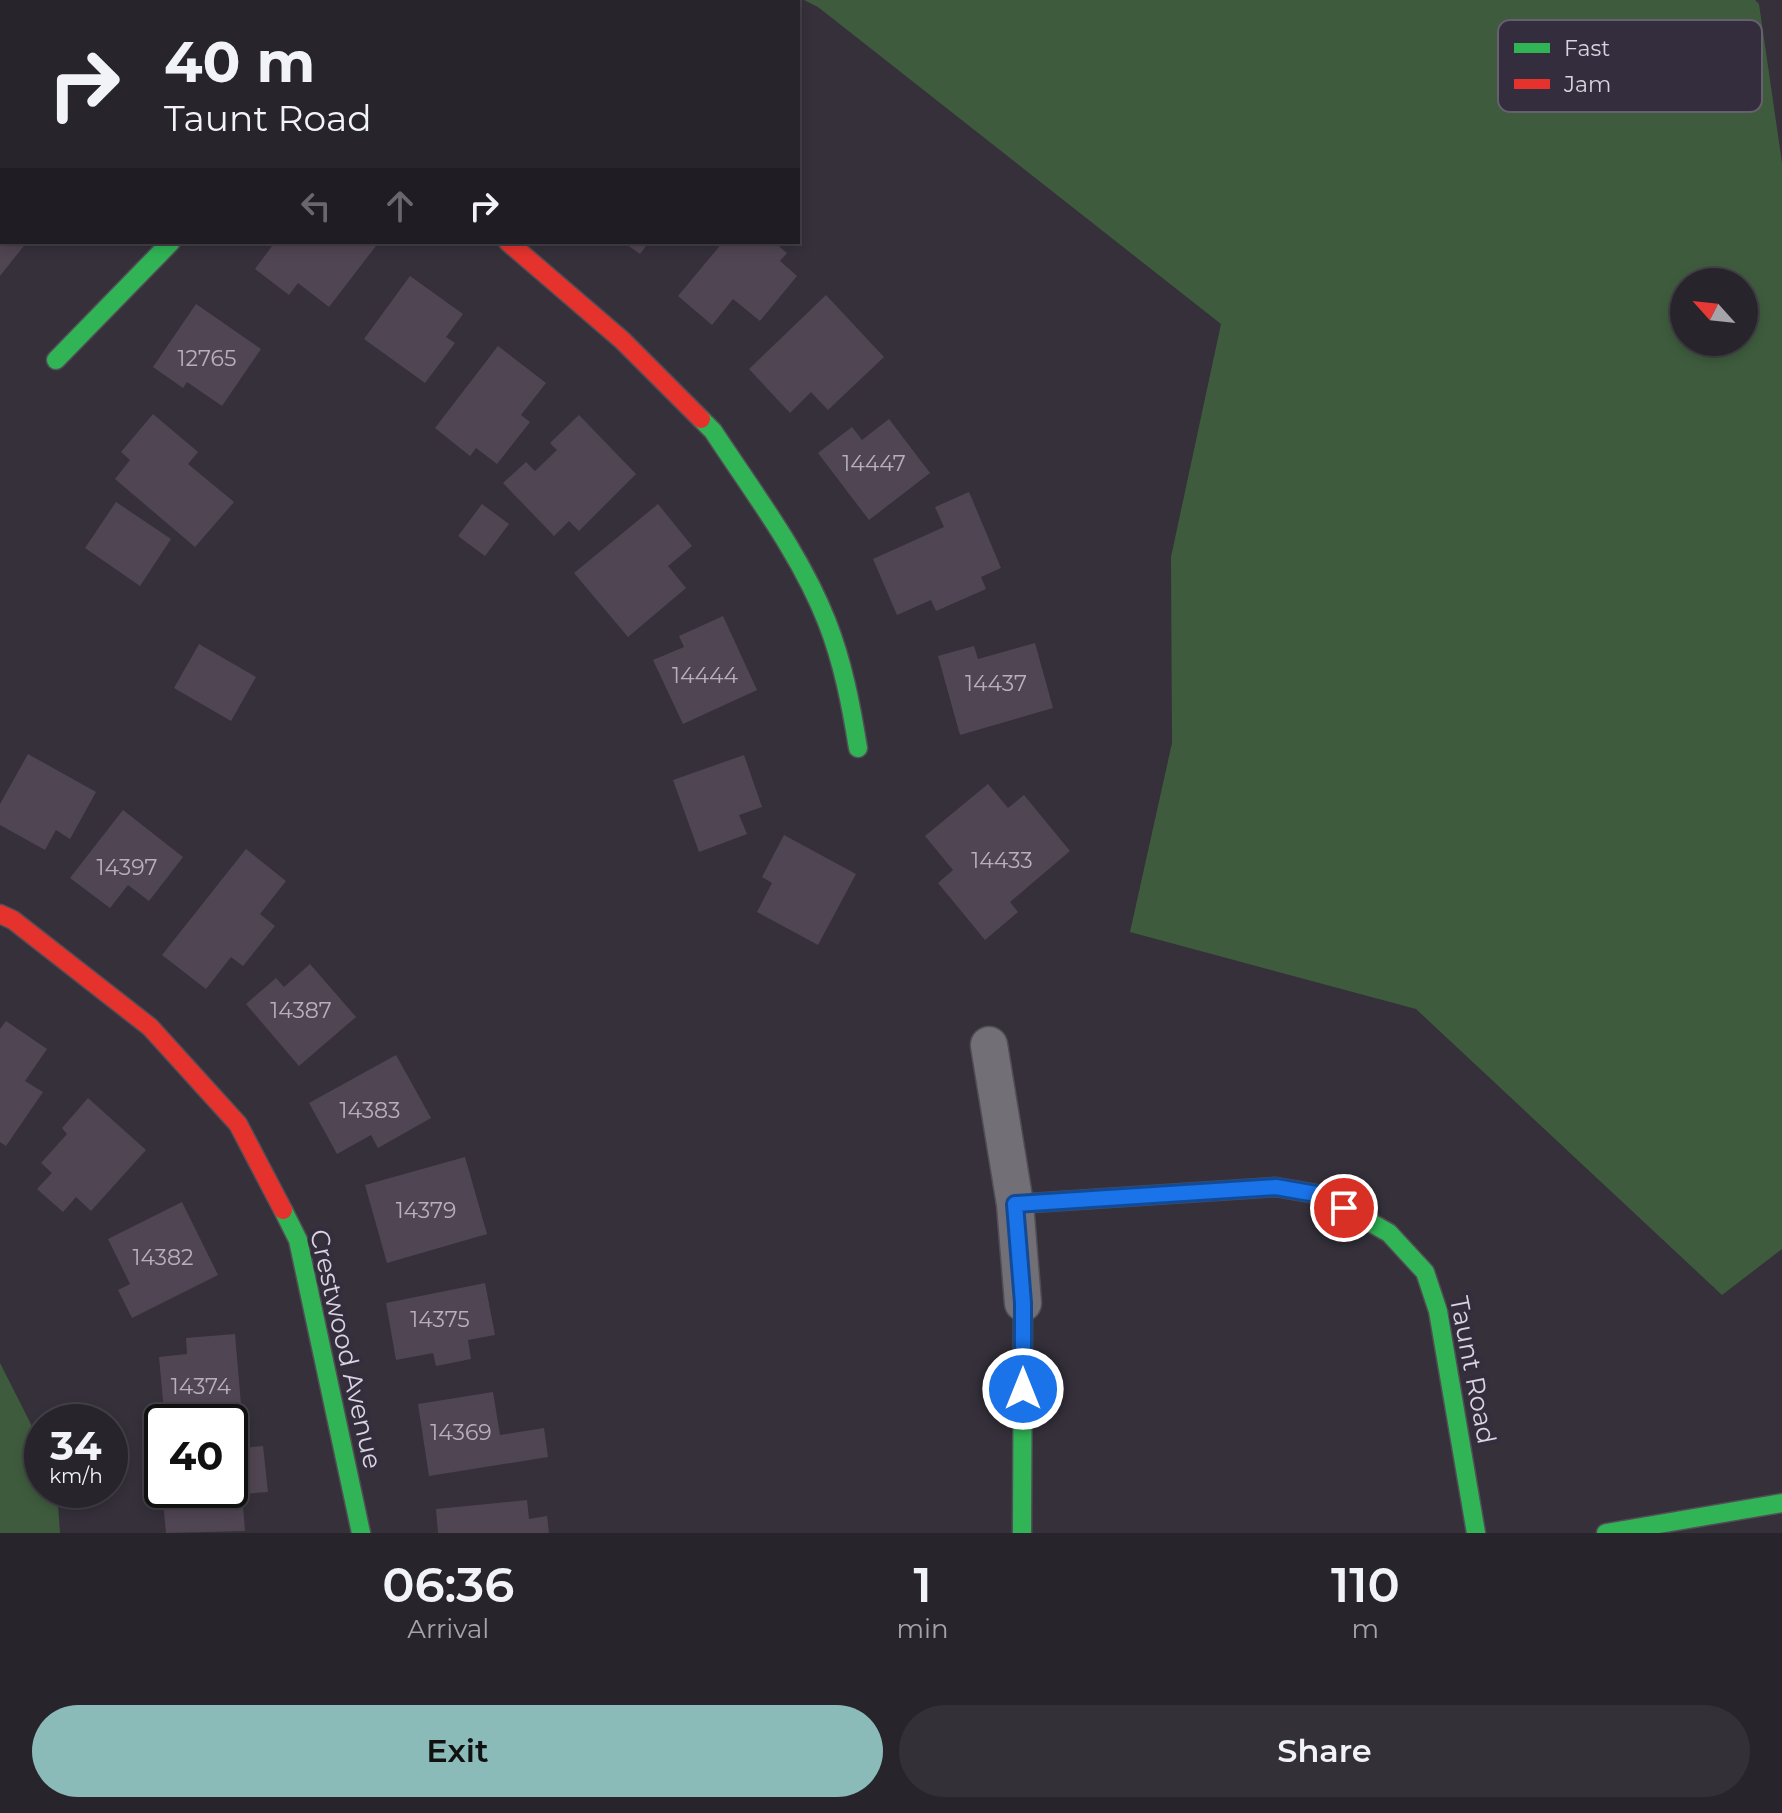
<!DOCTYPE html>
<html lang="en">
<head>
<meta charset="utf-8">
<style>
	:root { --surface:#28242c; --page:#343038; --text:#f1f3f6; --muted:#a5a4a9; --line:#444148; --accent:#8bbbb9 }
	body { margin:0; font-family:Montserrat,sans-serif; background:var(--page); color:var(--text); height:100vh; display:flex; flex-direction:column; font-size:30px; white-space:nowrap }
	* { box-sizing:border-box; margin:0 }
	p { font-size:26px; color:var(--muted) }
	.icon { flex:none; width:44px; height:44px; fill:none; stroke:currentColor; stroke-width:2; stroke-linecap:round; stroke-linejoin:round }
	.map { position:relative; height:1533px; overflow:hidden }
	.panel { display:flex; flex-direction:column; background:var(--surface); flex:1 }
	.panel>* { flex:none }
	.banner { position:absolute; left:0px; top:0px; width:800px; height:244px; box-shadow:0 4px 12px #0003,0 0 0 2px var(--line); background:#28242c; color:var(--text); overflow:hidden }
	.needle { width:52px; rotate:297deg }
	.buttons { position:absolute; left:1670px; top:268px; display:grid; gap:16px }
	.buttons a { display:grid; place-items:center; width:88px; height:88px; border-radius:50%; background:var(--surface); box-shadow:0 4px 12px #0003,0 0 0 2px var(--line); font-size:40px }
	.speed { position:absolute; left:24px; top:1404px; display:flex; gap:16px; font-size:40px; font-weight:700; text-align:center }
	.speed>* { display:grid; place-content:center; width:104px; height:104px; border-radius:50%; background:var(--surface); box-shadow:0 4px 12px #0003,0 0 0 2px var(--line); line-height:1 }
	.speed small { font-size:20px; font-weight:400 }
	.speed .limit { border:4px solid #111; border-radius:12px; background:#fff; color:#111 }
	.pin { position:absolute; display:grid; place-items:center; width:68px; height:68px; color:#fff; margin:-34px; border:4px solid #fff; border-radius:50%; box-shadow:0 2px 8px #0007 }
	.me { position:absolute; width:88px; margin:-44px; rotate:0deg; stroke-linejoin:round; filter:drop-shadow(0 0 6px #0008) }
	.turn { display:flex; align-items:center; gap:28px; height:168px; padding:0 32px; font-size:36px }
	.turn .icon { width:104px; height:104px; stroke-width:2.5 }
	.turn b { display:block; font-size:56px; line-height:68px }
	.lanes { display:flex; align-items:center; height:76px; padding:0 32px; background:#0003; justify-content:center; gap:40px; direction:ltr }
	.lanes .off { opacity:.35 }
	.eta { display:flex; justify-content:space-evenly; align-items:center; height:136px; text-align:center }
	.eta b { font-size:48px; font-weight:600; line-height:56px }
	.primary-button { display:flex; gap:16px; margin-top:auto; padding:16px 32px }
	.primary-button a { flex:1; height:92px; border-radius:48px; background:var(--accent); color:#111; font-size:32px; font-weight:600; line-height:92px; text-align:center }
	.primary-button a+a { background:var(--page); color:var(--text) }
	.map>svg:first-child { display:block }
	.green { fill:#3e5c3d; fill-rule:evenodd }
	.building { fill:#504653 }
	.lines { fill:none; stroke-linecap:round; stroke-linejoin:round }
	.street-casing { stroke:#524e56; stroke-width:39 }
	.fast-casing { stroke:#524e56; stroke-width:21 }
	.jam-casing { stroke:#524e56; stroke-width:21 }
	.street { stroke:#726f76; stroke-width:36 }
	.fast { stroke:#30b455; stroke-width:18 }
	.jam { stroke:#e5322d; stroke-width:18 }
	.route-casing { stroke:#114b97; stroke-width:20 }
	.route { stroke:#1a73e8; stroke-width:14 }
	.labels { text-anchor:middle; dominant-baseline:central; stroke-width:8; stroke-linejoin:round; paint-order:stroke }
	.number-label { font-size:22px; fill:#b7b0bc }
	.street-label { font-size:26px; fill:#d9d4df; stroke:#342d3d }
	.key { fill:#342d3d; stroke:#665f6e; stroke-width:2 }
	.key-label { font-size:22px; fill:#d9d4df }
</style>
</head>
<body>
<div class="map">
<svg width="1782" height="1533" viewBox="0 0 1782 1533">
	<rect width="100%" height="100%" fill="#35303a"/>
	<g class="green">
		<path d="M804 0H1755L1759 4 1782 163V1249L1722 1295 1416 1009 1130 932 1172 743 1171 557 1221 324 818 7ZM1684 282H1744V342H1684Z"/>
		<polygon points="0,1363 42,1446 42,1490 57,1490 60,1533 0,1533"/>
	</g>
	<g class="building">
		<polygon points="0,242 27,242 0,276"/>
		<polygon points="275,242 379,242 329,307 298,283 289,295 255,269"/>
		<polygon points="623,242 649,242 640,254"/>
		<polygon points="723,242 774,242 787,253 780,261 797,276 760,321 733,299 712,325 678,296"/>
		<polygon points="410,276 463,314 446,337 455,343 425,383 364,339"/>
		<polygon points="826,295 884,357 828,410 811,392 790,413 749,369"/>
		<polygon points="196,304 261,349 222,406 187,382 183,388 153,367"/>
		<polygon points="498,346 546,383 521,415 530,422 497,464 476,448 470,456 435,428"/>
		<polygon points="153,414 198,452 188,464 234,502 195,547 115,479 130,460 121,452"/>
		<polygon points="579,415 636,474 579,531 569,521 554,536 503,483 526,462 535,471 557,450 550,443"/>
		<polygon points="889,419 930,473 869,520 818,453 852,427 862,440"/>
		<polygon points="969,492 1001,568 981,577 986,589 936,611 931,600 897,615 873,559 944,527 935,507"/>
		<polygon points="116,502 171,539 140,586 85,548"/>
		<polygon points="482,504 509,524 485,556 458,536"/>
		<polygon points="658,504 692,546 668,566 686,588 628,637 574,573"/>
		<polygon points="723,616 757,690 683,724 653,660 684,647 679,636"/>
		<polygon points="1035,643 1053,708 960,735 938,656 974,646 978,659"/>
		<polygon points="199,644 256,677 231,721 174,688"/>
		<polygon points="28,754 96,792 70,839 56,830 45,850 0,825 0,804"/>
		<polygon points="744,755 762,807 739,815 747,834 699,852 673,780"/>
		<polygon points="988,784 1008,808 1024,795 1070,851 1010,902 1018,912 985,940 938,883 953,870 925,836"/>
		<polygon points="123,810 183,857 149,901 128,885 110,908 70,878"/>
		<polygon points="784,835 856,874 818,945 757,912 772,883 762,877"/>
		<polygon points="246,849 286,881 260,914 275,926 243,966 231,957 206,989 162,955"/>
		<polygon points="310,964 356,1017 299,1066 246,1004 276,978 284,987"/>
		<polygon points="6,1021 47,1049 25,1081 43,1092 6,1146 0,1142 0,1029"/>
		<polygon points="396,1055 431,1118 378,1148 371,1135 337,1154 309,1103"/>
		<polygon points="88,1098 146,1150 91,1211 76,1197 63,1212 37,1189 52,1173 41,1163 67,1134 62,1128"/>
		<polygon points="465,1157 487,1234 387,1263 365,1185"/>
		<polygon points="182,1202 218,1275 132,1318 118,1290 130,1284 108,1239"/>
		<polygon points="485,1283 495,1335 468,1340 471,1359 436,1366 433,1353 396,1360 386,1303"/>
		<polygon points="235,1334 242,1416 165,1422 159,1357 187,1354 186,1338"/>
		<polygon points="493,1392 500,1435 544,1428 548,1457 429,1476 418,1404"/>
		<polygon points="263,1446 268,1492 242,1494 245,1531 166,1533 162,1490 230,1490 230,1449"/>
		<polygon points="527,1500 529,1519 547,1516 549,1533 438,1533 436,1509"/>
	</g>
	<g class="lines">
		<g class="street-casing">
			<g id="street">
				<polyline points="290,0 292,2"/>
				<polyline points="989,1045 1015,1204 1023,1303"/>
			</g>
		</g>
		<g class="fast-casing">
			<g id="fast">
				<polyline points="56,360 171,242"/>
				<path d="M701 419 713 431C753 492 800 553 827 622 843 663 851 705 858 748"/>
				<polyline points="1015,1204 1276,1187 1322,1195 1389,1233 1425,1272 1438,1311 1476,1533"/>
				<polyline points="283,1210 298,1240 361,1533"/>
				<polyline points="1022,1533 1023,1303"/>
				<polyline points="1606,1533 1782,1503"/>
			</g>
		</g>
		<g class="jam-casing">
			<g id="jam">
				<polyline points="508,242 622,340 701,419"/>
				<polyline points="0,914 13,920 150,1027 238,1124 283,1210"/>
			</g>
		</g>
		<use href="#street" class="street"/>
		<use href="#fast" class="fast"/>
		<use href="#jam" class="jam"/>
	</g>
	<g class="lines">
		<g class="route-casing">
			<polyline id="route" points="1023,1389 1023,1303 1015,1204 1276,1187 1322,1195 1344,1208"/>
		</g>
		<use href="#route" class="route"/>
	</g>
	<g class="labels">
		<g class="number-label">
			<text x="207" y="358">12765</text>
			<text x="874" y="463">14447</text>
			<text x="705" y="675">14444</text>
			<text x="996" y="683">14437</text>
			<text x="1002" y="860">14433</text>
			<text x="127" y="867">14397</text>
			<text x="301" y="1010">14387</text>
			<text x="370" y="1110">14383</text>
			<text x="426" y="1210">14379</text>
			<text x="163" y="1257">14382</text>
			<text x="440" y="1319">14375</text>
			<text x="201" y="1386">14374</text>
			<text x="461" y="1432">14369</text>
		</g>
		<g class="street-label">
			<text transform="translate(346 1349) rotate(77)">Crestwood Avenue</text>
			<text transform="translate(1473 1370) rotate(79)">Taunt Road</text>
		</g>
	</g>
	<rect x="1498" y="20" width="264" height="92" rx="12" class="key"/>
	<rect x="1514" y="43" width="36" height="10" fill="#30b455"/>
	<rect x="1514" y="79" width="36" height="10" fill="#e5322d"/>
	<g class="key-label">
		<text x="1564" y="56">Fast</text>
		<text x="1564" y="92">Jam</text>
	</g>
</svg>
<div class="buttons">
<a><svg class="needle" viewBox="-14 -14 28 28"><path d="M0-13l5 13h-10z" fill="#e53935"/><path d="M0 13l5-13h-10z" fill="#a5a4a9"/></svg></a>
</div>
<div class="speed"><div>34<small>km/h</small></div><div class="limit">40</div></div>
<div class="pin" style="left:1344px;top:1208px;background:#d93025"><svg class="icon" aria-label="arrive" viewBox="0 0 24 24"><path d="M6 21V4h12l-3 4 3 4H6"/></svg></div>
<svg class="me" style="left:1023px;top:1389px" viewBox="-20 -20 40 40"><circle r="17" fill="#1a73e8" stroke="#fff" stroke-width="3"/><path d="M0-11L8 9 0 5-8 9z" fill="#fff"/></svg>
<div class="banner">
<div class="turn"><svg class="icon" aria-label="right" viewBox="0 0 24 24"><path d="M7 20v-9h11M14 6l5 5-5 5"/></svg><div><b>40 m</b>Taunt Road</div></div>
<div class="lanes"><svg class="icon off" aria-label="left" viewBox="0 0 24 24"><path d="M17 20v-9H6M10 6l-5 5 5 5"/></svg><svg class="icon off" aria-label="ahead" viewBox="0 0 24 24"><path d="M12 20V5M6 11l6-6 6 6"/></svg><svg class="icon" aria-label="right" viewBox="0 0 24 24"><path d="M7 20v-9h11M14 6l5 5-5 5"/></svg></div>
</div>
</div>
<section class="panel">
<div class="eta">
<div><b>06:36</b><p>Arrival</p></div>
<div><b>1</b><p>min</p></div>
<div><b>110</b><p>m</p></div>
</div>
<div class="primary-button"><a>Exit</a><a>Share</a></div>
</section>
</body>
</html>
